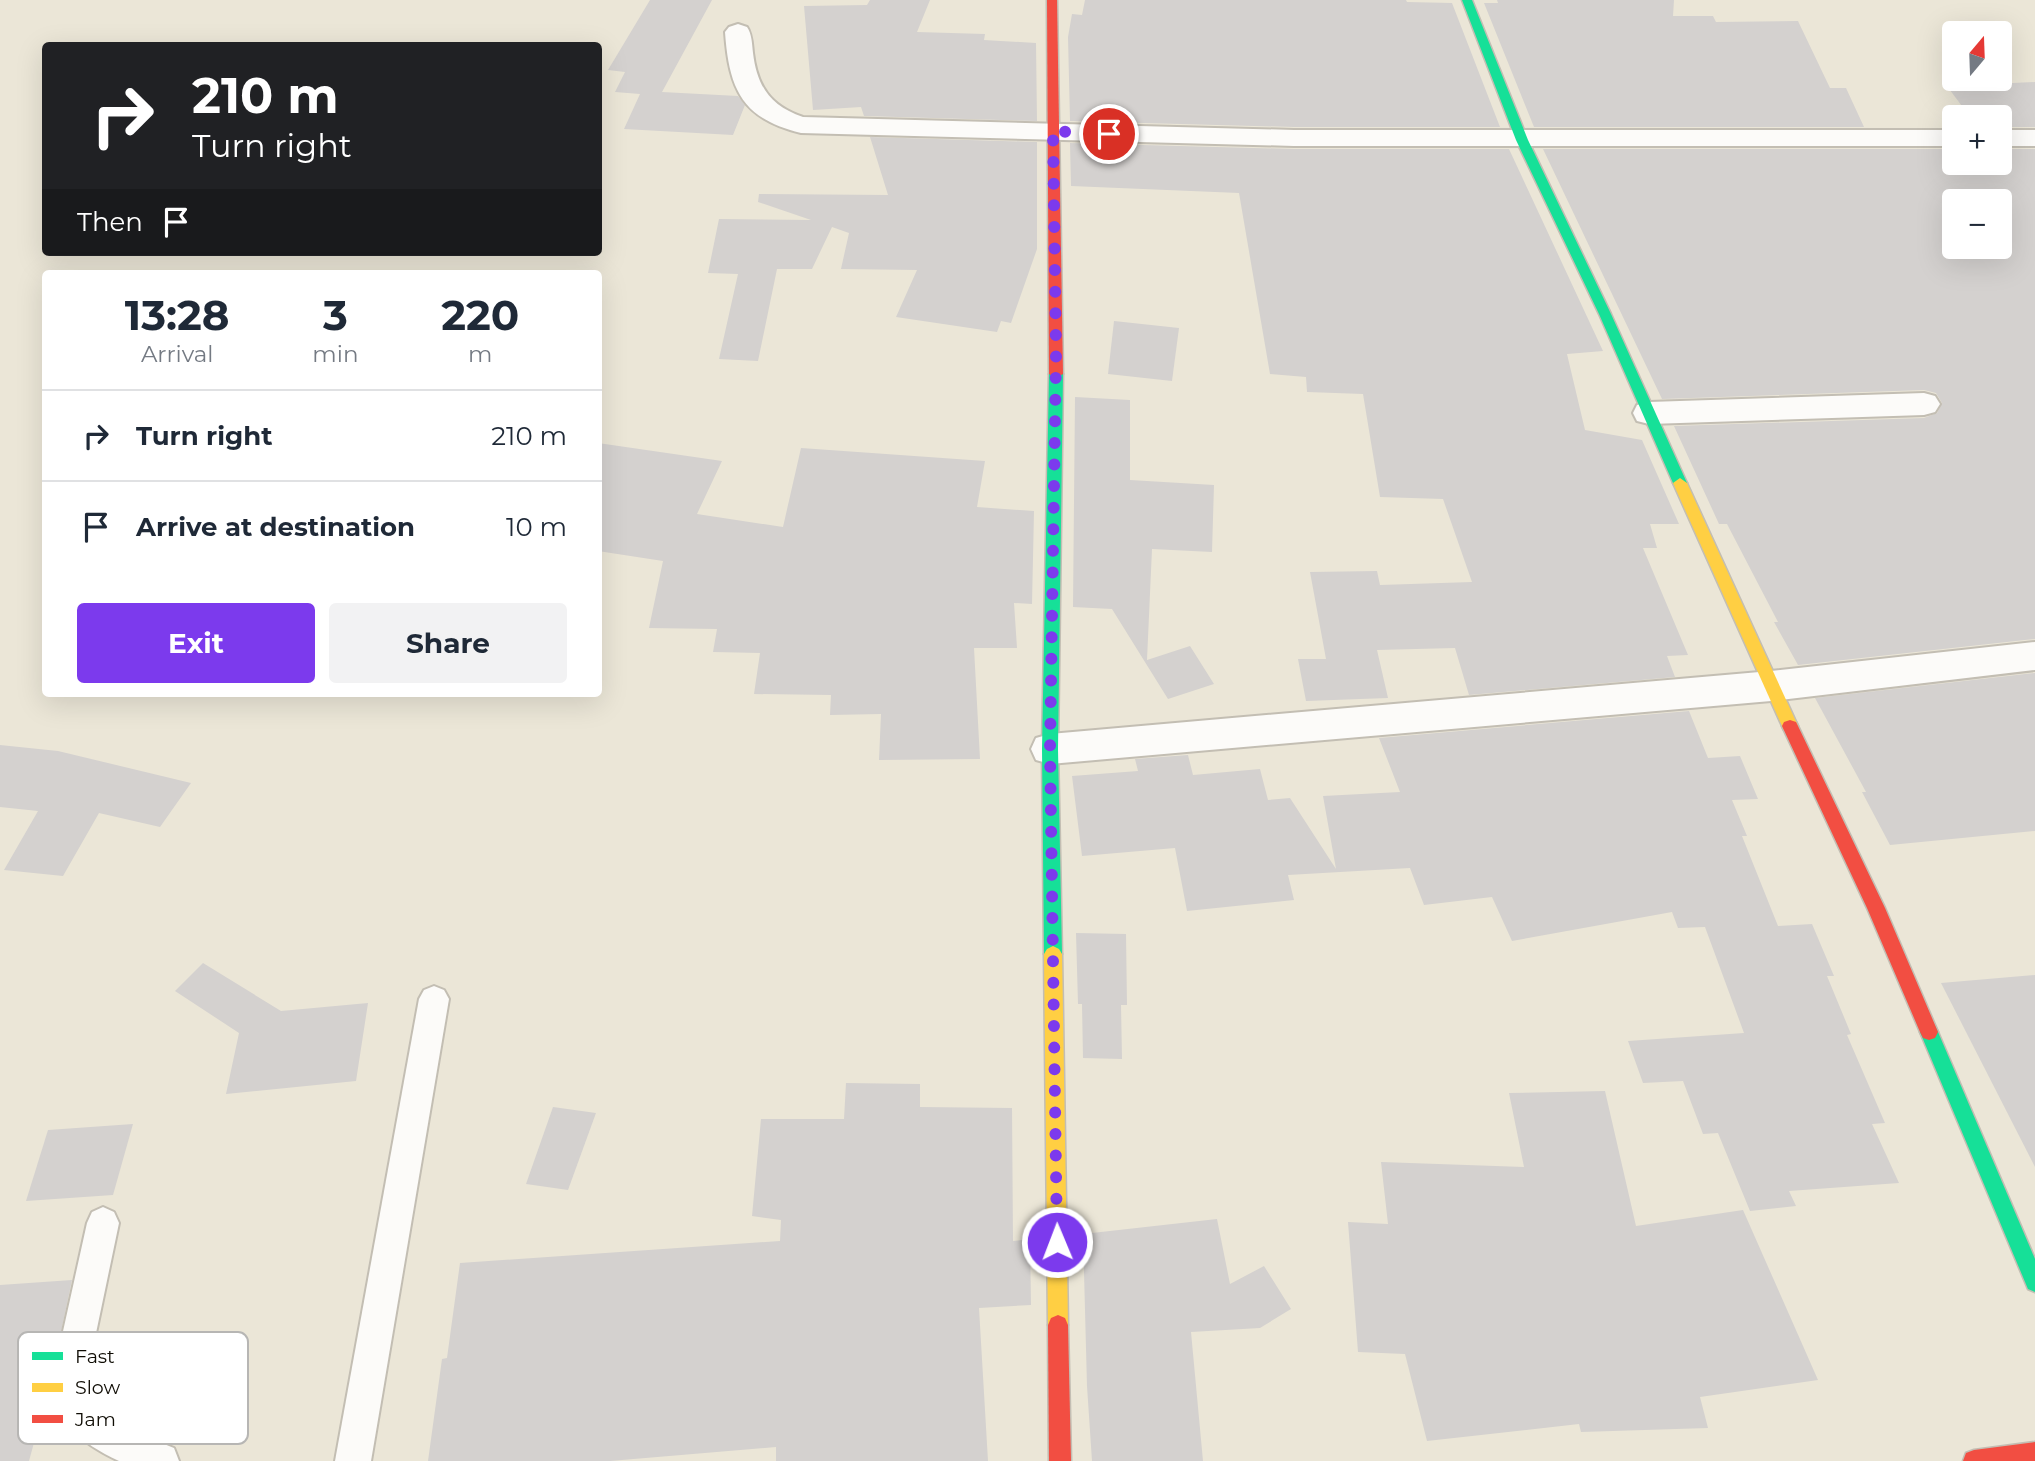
<!DOCTYPE html>
<html lang="en">
<head>
<meta charset="utf-8">
<style>
	:root { --surface:#fff; --page:#f2f2f3; --text:#1f2937; --muted:#747a83; --line:#e0e1e3; --accent:#7c3aed }
	body { margin:0; font-family:Montserrat,sans-serif; background:var(--page); color:var(--text); height:100vh; display:flex; flex-direction:column; font-size:26px; white-space:nowrap }
	* { box-sizing:border-box; margin:0 }
	p { font-size:23px; color:var(--muted) }
	.icon { flex:none; width:38px; height:38px; fill:none; stroke:currentColor; stroke-width:2; stroke-linecap:round; stroke-linejoin:round }
	.map { position:relative; flex:1; overflow:hidden }
	.sheet { position:absolute; left:42px; top:270px; width:560px; height:427px; display:flex; flex-direction:column; background:var(--surface); border-radius:7px; box-shadow:0 7px 28px #0002 }
	.sheet>* { flex:none }
	.guide { position:absolute; left:42px; top:42px; width:560px; height:214px; border-radius:7px; box-shadow:0 7px 28px #0002; background:#202124; color:#fff; overflow:hidden }
	.needle { width:46px; rotate:19deg }
	.tools { position:absolute; left:1942px; top:21px; display:grid; gap:14px }
	.tools a { display:grid; place-items:center; width:70px; height:70px; border-radius:7px; background:var(--surface); box-shadow:0 7px 28px #0002; font-size:35px }
	.pin { position:absolute; display:grid; place-items:center; width:60px; height:60px; color:#fff; margin:-30px; border:4px solid #fff; border-radius:50%; box-shadow:0 2px 7px #0007 }
	.me { position:absolute; width:77px; margin:-38px; rotate:359deg; stroke-linejoin:round; filter:drop-shadow(0 0 5px #0008) }
	.turn { display:flex; align-items:center; gap:24px; height:147px; padding:0 35px; font-size:32px }
	.turn .icon { width:91px; height:91px; stroke-width:2.5 }
	.turn b { display:block; font-size:49px; line-height:60px }
	.then { display:flex; align-items:center; height:66px; padding:0 35px; background:#0003; gap:14px; font-size:26px }
	.eta { display:flex; justify-content:space-evenly; align-items:center; height:119px; text-align:center }
	.eta b { font-size:42px; font-weight:700; line-height:49px }
	.action { display:flex; gap:14px; margin-top:auto; padding:14px 35px }
	.action a { flex:1; height:80px; border-radius:7px; background:var(--accent); color:#fff; font-size:28px; font-weight:700; line-height:80px; text-align:center }
	.action a+a { background:var(--page); color:var(--text) }
	ul { padding:0; list-style:none }
	li { display:flex; align-items:center; gap:21px; height:91px; padding:0 35px; border-top:2px solid var(--line) }
	li div { flex:1 }
	li b { display:block; font-size:26px }
	li em { font-style:normal }
	.map>svg:first-child { display:block }
	.building { fill:#d4d1cf; fill-rule:evenodd }
	.lines { fill:none; stroke-linecap:round; stroke-linejoin:round }
	.lane-casing { stroke:#c3beb3; stroke-width:4 }
	.street-casing { stroke:#c3beb3; stroke-width:4 }
	.fast-casing { stroke:#c3beb3; stroke-width:3 }
	.slow-casing { stroke:#c3beb3; stroke-width:3 }
	.jam-casing { stroke:#c3beb3; stroke-width:3 }
	.lane { fill:#fcfbf9; fill-rule:evenodd }
	.street { fill:#fcfbf9; fill-rule:evenodd }
	.fast { fill:#16e098; fill-rule:evenodd }
	.slow { fill:#ffcf43; fill-rule:evenodd }
	.jam { fill:#f24e42; fill-rule:evenodd }
	.route { stroke:#7c3aed; stroke-width:12; stroke-dasharray:0 21.6 }
	.key { fill:#fff; stroke:#b7b6b4; stroke-width:2 }
	.key-label { font-size:19px; fill:#0f0c04 }
</style>
</head>
<body>
<div class="map">
<svg width="2035" height="1461" viewBox="0 0 2035 1461">
	<rect width="100%" height="100%" fill="#ebe6d7"/>
	<g class="building">
		<polygon points="650,0 712,0 662,92 738,96 745,105 733,135 624,129 640,94 615,92 625,72 608,70"/>
		<polygon points="870,0 930,0 917,32 985,34 984,40 1036,43 1037,121 864,116 861,107 813,110 804,6 867,5"/>
		<polygon points="1085,0 1406,0 1407,2 1452,3 1500,127 1294,127 1070,121 1068,37 1072,14 1082,15"/>
		<polygon points="1497,0 1674,0 1673,16 1713,16 1716,22 1798,21 1830,88 1846,88 1864,127 1534,127 1484,3 1498,3"/>
		<polygon points="2035,82 2035,127 2000,127 2000,117 1970,117 1947,86"/>
		<polygon points="870,137 1037,142 1037,249 1011,323 1001,321 997,332 896,317 917,270 841,269 849,233 832,227 812,269 777,269 758,361 719,359 738,274 708,273 719,219 811,220 758,202 759,194 888,195"/>
		<polygon points="1070,143 1294,149 1509,149 1603,351 1567,354 1585,430 1642,440 1679,524 1650,524 1657,548 1643,548 1688,655 1667,656 1675,677 1469,695 1455,648 1377,650 1388,698 1306,701 1298,659 1326,659 1310,572 1377,571 1380,585 1472,582 1443,499 1380,497 1363,394 1307,392 1306,377 1270,374 1239,193 1071,186"/>
		<path d="M1543 149H1955V163H2000V149H2035V639L1798 665 1774 622H1778L1727 524H1719L1674 426 1924 418 1937 413 1942 403 1936 393 1924 390 1662 399ZM1955 201H2000V247H1955Z"/>
		<polygon points="1114,321 1179,328 1172,381 1108,374"/>
		<polygon points="1075,397 1130,400 1130,480 1214,485 1212,552 1152,549 1147,660 1190,646 1214,684 1168,699 1112,609 1073,607"/>
		<polygon points="598,443 722,461 697,514 783,527 801,448 985,461 977,507 1034,511 1032,604 1014,603 1017,648 974,648 980,759 879,760 881,714 830,715 831,695 754,694 760,653 713,652 717,629 649,628 663,561 598,551"/>
		<polygon points="2035,673 2035,831 1890,845 1862,792 1866,792 1815,698"/>
		<polygon points="1689,711 1708,758 1740,756 1758,799 1732,800 1747,836 1742,836 1778,926 1812,924 1834,976 1827,976 1851,1034 1847,1035 1885,1123 1872,1124 1899,1183 1789,1191 1796,1206 1750,1211 1718,1133 1703,1134 1683,1081 1643,1083 1628,1041 1744,1033 1705,927 1678,928 1672,912 1512,941 1492,897 1424,905 1410,868 1288,875 1294,900 1187,911 1175,848 1082,856 1072,776 1138,771 1135,759 1188,755 1193,775 1260,769 1268,800 1290,798 1336,869 1323,796 1400,792 1379,738"/>
		<polygon points="0,745 58,751 191,783 160,827 99,813 63,876 4,870 38,811 0,807"/>
		<polygon points="1076,933 1126,934 1127,1005 1121,1005 1122,1059 1083,1058 1082,1004 1078,1004"/>
		<polygon points="203,963 281,1011 368,1003 356,1081 226,1094 239,1033 175,991"/>
		<polygon points="2035,975 2035,1167 1941,983"/>
		<polygon points="846,1083 920,1084 920,1107 1012,1108 1013,1241 1030,1239 1031,1305 979,1308 988,1461 776,1461 776,1447 610,1461 428,1461 442,1359 447,1358 460,1263 780,1241 781,1220 752,1216 761,1119 844,1119"/>
		<polygon points="1605,1091 1636,1226 1743,1210 1818,1380 1700,1397 1708,1428 1581,1432 1579,1424 1427,1441 1405,1354 1358,1352 1348,1222 1388,1224 1381,1162 1524,1167 1509,1093"/>
		<polygon points="553,1107 596,1113 568,1190 526,1184"/>
		<polygon points="133,1124 113,1195 26,1201 48,1130"/>
		<polygon points="1217,1219 1230,1284 1264,1266 1291,1309 1260,1328 1191,1332 1203,1461 1092,1461 1087,1386 1083,1234"/>
		<polygon points="72,1280 50,1384 29,1461 0,1461 0,1285"/>
	</g>
	<g class="lines">
		<g class="lane-casing">
			<g id="lane">
				<polygon points="434,986 444,990 449,999 371,1461 335,1461 419,999 424,990"/>
				<path d="M103 1207 114 1212 119 1223 86 1381 89 1397 105 1413 139 1434 174 1448 179 1461H119C79 1442 60 1425 52 1381L87 1223 92 1212Z"/>
			</g>
		</g>
		<g class="street-casing">
			<g id="street">
				<path d="M738 24 747 27C752 34 752 44 753 53 757 86 770 106 803 117L1294 130H1955V146H1294L801 133C742 119 729 89 725 32L729 27Z"/>
				<rect x="2000" y="130" width="35" height="16"/>
				<polygon points="1924,393 1935,396 1940,404 1935,412 1924,415 1649,424 1637,421 1633,413 1637,405 1649,402"/>
				<polygon points="2035,642 2035,670 1771,701 1050,764 1036,760 1031,749 1036,738 1050,734 1771,671"/>
			</g>
		</g>
		<g class="fast-casing">
			<g id="fast">
				<polygon points="1462,0 1472,0 1528,140 1611,314 1687,483 1685,486 1675,486 1673,483 1599,314 1516,140"/>
				<polygon points="1056,370 1063,374 1058,749 1062,954 1059,959 1053,962 1047,959 1044,954 1042,749 1049,374"/>
				<polygon points="1929,1024 1935,1026 1938,1032 2035,1259 2035,1292 2028,1289 1920,1032 1923,1026"/>
			</g>
		</g>
		<g class="slow-casing">
			<g id="slow">
				<polygon points="1680,478 1687,483 1798,726 1796,730 1784,730 1782,726 1673,483"/>
				<polygon points="1053,946 1059,949 1062,954 1068,1325 1065,1332 1058,1335 1051,1332 1048,1325 1044,954 1047,949"/>
			</g>
		</g>
		<g class="jam-casing">
			<g id="jam">
				<polygon points="1047,0 1057,0 1063,374 1056,378 1049,374"/>
				<polygon points="1790,720 1796,722 1798,726 1885,908 1938,1032 1935,1038 1929,1040 1923,1038 1920,1032 1867,908 1782,726 1784,722"/>
				<polygon points="1058,1315 1065,1318 1068,1325 1071,1461 1049,1461 1048,1325 1051,1318"/>
				<polygon points="2035,1442 2035,1461 1963,1461 1966,1453 1974,1450"/>
			</g>
		</g>
		<use href="#lane" class="lane"/>
		<use href="#street" class="street"/>
		<use href="#fast" class="fast"/>
		<use href="#slow" class="slow"/>
		<use href="#jam" class="jam"/>
	</g>
	<g class="lines">
		<polyline class="route" points="1057,1242 1050,749 1056,354 1053,131 1109,134"/>
	</g>
	<rect x="18" y="1332" width="230" height="112" rx="10" class="key"/>
	<rect x="32" y="1352" width="31" height="8" fill="#16e098"/>
	<rect x="32" y="1383" width="31" height="9" fill="#ffcf43"/>
	<rect x="32" y="1415" width="31" height="8" fill="#f24e42"/>
	<g class="key-label">
		<text x="75" y="1363">Fast</text>
		<text x="75" y="1394">Slow</text>
		<text x="75" y="1426">Jam</text>
	</g>
</svg>
<div class="tools">
<a><svg class="needle" viewBox="-14 -14 28 28"><path d="M0-13l5 13h-10z" fill="#e53935"/><path d="M0 13l5-13h-10z" fill="#747a83"/></svg></a>
<a>+</a>
<a>−</a>
</div>
<div class="pin" style="left:1109px;top:134px;background:#d93025"><svg class="icon" aria-label="arrive" viewBox="0 0 24 24"><path d="M6 21V4h12l-3 4 3 4H6"/></svg></div>
<svg class="me" style="left:1057px;top:1242px" viewBox="-20 -20 40 40"><circle r="17" fill="#7c3aed" stroke="#fff" stroke-width="3"/><path d="M0-11L8 9 0 5-8 9z" fill="#fff"/></svg>
<div class="guide">
<div class="turn"><svg class="icon" aria-label="right" viewBox="0 0 24 24"><path d="M7 20v-9h11M14 6l5 5-5 5"/></svg><div><b>210 m</b>Turn right</div></div>
<div class="then">Then<svg class="icon" aria-label="arrive" viewBox="0 0 24 24"><path d="M6 21V4h12l-3 4 3 4H6"/></svg></div>
</div>
<section class="sheet">
<div class="eta">
<div><b>13:28</b><p>Arrival</p></div>
<div><b>3</b><p>min</p></div>
<div><b>220</b><p>m</p></div>
</div>
<ul>
<li><svg class="icon" aria-label="right" viewBox="0 0 24 24"><path d="M7 20v-9h11M14 6l5 5-5 5"/></svg><div><b>Turn right</b></div><em>210 m</em></li>
<li><svg class="icon" aria-label="arrive" viewBox="0 0 24 24"><path d="M6 21V4h12l-3 4 3 4H6"/></svg><div><b>Arrive at destination</b></div><em>10 m</em></li>
</ul>
<div class="action"><a>Exit</a><a>Share</a></div>
</section>
</div>
</body>
</html>
